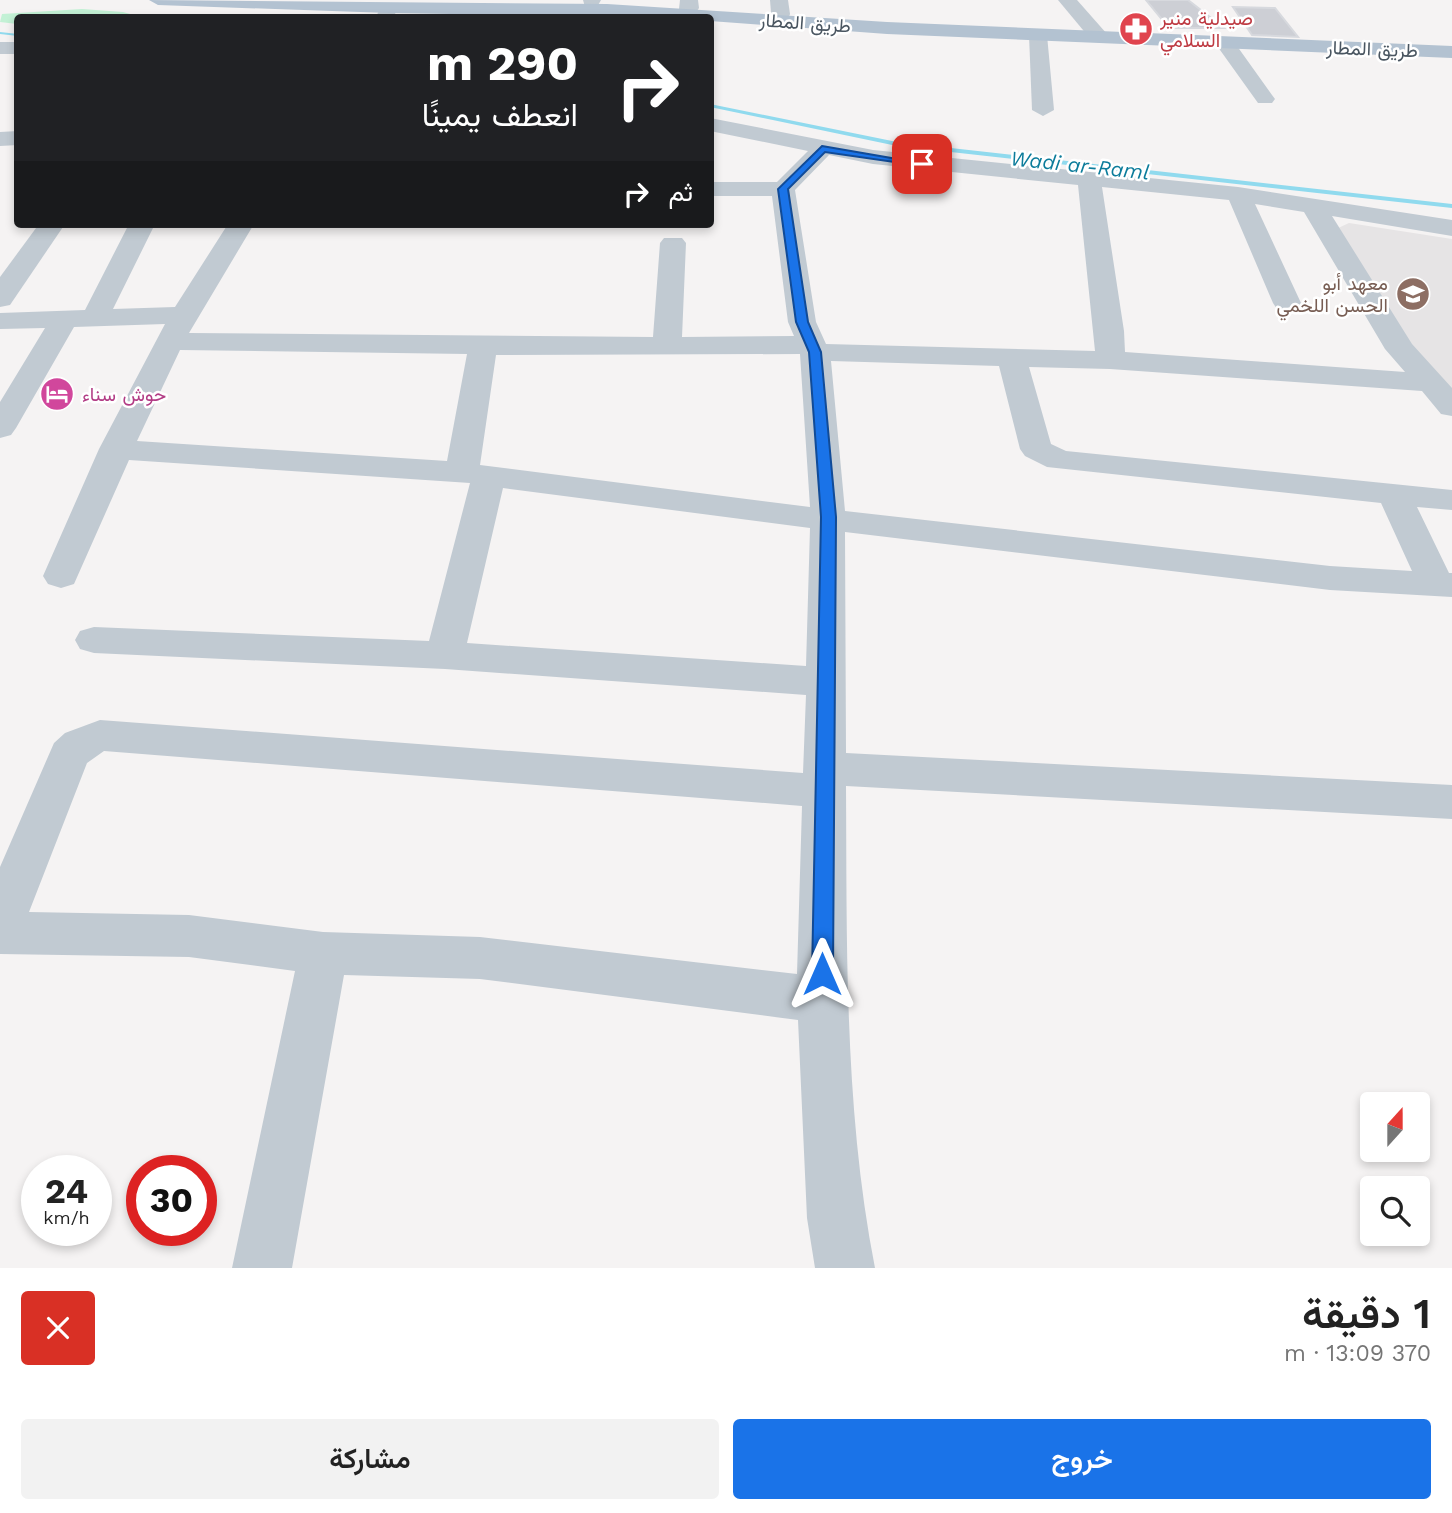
<!DOCTYPE html>
<html lang="ar">
<head>
<meta charset="utf-8">
<style>
	:root { --surface:#fff; --page:#f2f2f2; --text:#222; --muted:#767676; --accent:#1a73e8 }
	body { margin:0; font-family:"Work Sans",Vazirmatn,sans-serif; background:var(--page); color:var(--text); direction:rtl; height:100vh; display:flex; flex-direction:column; font-size:26px; white-space:nowrap }
	* { box-sizing:border-box; margin:0 }
	p { font-size:23px; color:var(--muted) }
	.icon { flex:none; width:38px; height:38px; fill:none; stroke:currentColor; stroke-width:2; stroke-linecap:round; stroke-linejoin:round }
	.map { position:relative; height:1268px; overflow:hidden; direction:ltr }
	.side { display:flex; flex-direction:column; background:var(--surface); flex:1 }
	.side>* { flex:none }
	.top-card { position:absolute; left:14px; top:14px; width:700px; height:214px; border-radius:7px; box-shadow:0 4px 10px #0003; direction:rtl; background:#202124; color:#fff; overflow:hidden }
	.needle { width:46px; rotate:21deg }
	.tools { position:absolute; left:1360px; top:1092px; display:grid; gap:14px }
	.tools a { display:grid; place-items:center; width:70px; height:70px; border-radius:7px; background:var(--surface); box-shadow:0 4px 10px #0003; font-size:35px }
	.speed { position:absolute; left:21px; top:1155px; display:flex; gap:14px; font-size:35px; font-weight:700; text-align:center }
	.speed>* { display:grid; place-content:center; width:91px; height:91px; border-radius:50%; background:var(--surface); box-shadow:0 4px 10px #0003; line-height:1 }
	.speed small { font-size:18px; font-weight:400 }
	.speed .limit { border:10px solid #d22; background:#fff; color:#111 }
	.pin { position:absolute; display:grid; place-items:center; width:60px; height:60px; color:#fff; margin:-30px; border-radius:14px; box-shadow:0 4px 10px #0006 }
	.me { position:absolute; width:77px; margin:-38px; rotate:0deg; stroke-linejoin:round; filter:drop-shadow(0 0 5px #0008) }
	.turn { display:flex; align-items:center; gap:24px; height:147px; padding:0 21px; font-size:32px }
	.turn .icon { width:91px; height:91px; stroke-width:2.5 }
	.turn b { display:block; font-size:49px; line-height:60px }
	.then { display:flex; align-items:center; height:66px; padding:0 21px; background:#0003; gap:14px; font-size:26px }
	.round { display:grid; place-items:center; flex:none; width:74px; height:74px; border-radius:7px; background:var(--page) }
	.overview { display:flex; align-items:center; justify-content:space-between; height:119px; padding:0 21px }
	h1 { font-size:42px; font-weight:600; line-height:52px }
	.cta { display:flex; gap:14px; margin-top:auto; padding:14px 21px }
	.cta a { flex:1; height:80px; border-radius:7px; background:var(--accent); color:#fff; font-size:28px; font-weight:600; line-height:80px; text-align:center }
	.cta a+a { background:var(--page); color:var(--text) }
	.map>svg:first-child { display:block }
	.education { fill:#e6e4e5 }
	.green { fill:#c3f1d5 }
	.lines { fill:none; stroke-linecap:round; stroke-linejoin:round }
	.stream { fill:#90daee; fill-rule:evenodd }
	.building { fill:#cdcfd5; stroke:#d7d9de; stroke-width:2 }
	.minor { fill:#c1cad2; fill-rule:evenodd }
	.major { fill:#b3c2d1; fill-rule:evenodd }
	.route { fill:#1a73e8; stroke:#114b97; stroke-width:2 }
	.labels { text-anchor:middle; dominant-baseline:central; stroke-width:5; stroke-linejoin:round; paint-order:stroke }
	.far-health-label { font-size:19px; fill:#be3a42; stroke:#fff; text-anchor:start }
	.far-street-label { font-size:19px; fill:#4a5661; stroke:#fff }
	.far-education-label { font-size:19px; fill:#785e54; stroke:#fff; text-anchor:end }
	.far-hotel-label { font-size:19px; fill:#b23c85; stroke:#fff; text-anchor:start }
	.far-water-label { font-size:21px; font-style:italic; fill:#0c7c9b; stroke:#fff }
</style>
</head>
<body>
<div class="map">
<svg width="1452" height="1268" viewBox="0 0 1452 1268">
	<rect width="100%" height="100%" fill="#f5f3f3"/>
	<polygon class="education" points="1349,223 1452,239 1452,398 1407,350 1334,230"/>
	<polygon class="green" points="82,9 123,12 141,17 18,18 17,24 0,22 2,14"/>
	<g class="lines">
		<g class="stream">
			<polygon points="0,32 18,34 18,36 0,34"/>
			<polygon points="710,104 897,142 1452,204 1452,208 897,146 710,107"/>
		</g>
	</g>
	<g class="building">
		<polygon points="1146,0 1188,0 1224,28 1169,28"/>
		<polygon points="1233,7 1275,8 1298,37 1252,35"/>
	</g>
	<g class="lines">
		<g class="minor">
			<polygon points="583,0 601,0 597,7 585,7"/>
			<polygon points="680,0 698,0 699,8 692,18 678,18"/>
			<polygon points="770,0 788,0 790,14 786,25 772,25"/>
			<polygon points="1058,0 1077,0 1107,34 1109,38 1107,42 1093,42"/>
			<polygon points="389,3 398,8 393,18 375,18 383,4"/>
			<polygon points="1038,29 1047,35 1054,110 1043,116 1032,110 1029,35"/>
			<polygon points="1225,37 1232,39 1272,95 1275,99 1272,103 1258,103 1215,43"/>
			<rect x="0" y="42" width="18" height="12"/>
			<path d="M710 118 873 150 1238 187 1452 220V236L1332 216 1412 344 1452 388V416L1441 414 1422 391 1110 369 1029 367 1051 444 1066 451 1452 490V510L1417 507 1449 573H1452V597L1330 590 845 532 846 753 1452 785V819L846 786C847 946 844 1110 875 1268H815L807 1218 798 1020 480 979 344 975 292 1268H232L295 971 189 957 0 954V867L54 743 65 733 100 720 803 773 806 695 445 669 94 653 80 649 75 640 80 631 94 627 429 641 470 483 129 460 74 584 61 588 48 584 43 576 99 449 165 324 74 327 16 428 11 435 0 438V402L45 328 0 329V313L85 310 129 224H155L113 309 175 307 228 224H254L189 333 653 337 660 243 664 238H682L686 243 682 337 794 336 788 322 772 196H710V182H777L808 151 710 131ZM829 155 873 164 1078 185 1095 351 826 344 816 322 795 190ZM1102 187 1229 200 1273 303 1277 309H1297L1301 303 1255 204 1304 212 1385 349 1405 372 1125 352 1124 331ZM180 350 467 354 447 461 137 441ZM800 354 810 507 480 465 496 355ZM831 361 999 366 1020 449 1025 456 1047 467 1381 503 1412 571 1330 566 845 511ZM503 488 810 528 806 666 467 643ZM104 751 802 806 797 974 480 937 323 932 189 915 29 912 87 763Z"/>
			<polygon points="18,131 18,145 0,146 0,132"/>
			<polygon points="39,224 65,224 10,305 0,307 0,277"/>
		</g>
		<polygon class="major" points="149,0 607,4 887,22 1452,46 1452,58 887,34 710,21 710,18 389,13 158,5"/>
	</g>
	<polygon class="route" points="822,146 926,164 922,166 825,152 788,189 808,322 821,352 836,517 833,974 830,980 822,983 815,980 812,974 821,517 809,352 796,322 778,189"/>
	<defs>
		<g id="pharmacy-disc" transform="scale(1.75)"><circle r="9.5" fill="#e0444e" stroke="#fff"/><path d="M-2-6h4v4h4v4h-4v4h-4v-4h-4v-4h4Z" fill="#fff"/></g>
		<g id="school-disc" transform="scale(1.75)"><circle r="9.5" fill="#8d6e63" stroke="#fff"/><path d="M0-5L7-2L0 1L-7-2ZM-4 1L0 2.5L4 1V4Q0 6-4 4Z" fill="#fff"/></g>
		<g id="hotel-disc" transform="scale(1.75)"><circle r="9.5" fill="#d1479c" stroke="#fff"/><path d="M-6-4.5h1.5V1H6V5H4.5V3h-9V5H-6ZM-4 0a1.8 1.8 0 1 1 3.6 0ZM.5 0V-2.5h3Q6-2.5 6 0Z" fill="#fff"/></g>
	</defs>
	<g fill-rule="evenodd">
		<use href="#pharmacy-disc" x="1136" y="29"/>
		<use href="#school-disc" x="1413" y="294"/>
		<use href="#hotel-disc" x="57" y="394"/>
	</g>
	<g class="labels">
		<g class="far-health-label">
			<text x="1160" y="18">صيدلية منير<tspan x="1160" dy="22">السلامي</tspan></text>
		</g>
		<g class="far-street-label">
			<text transform="translate(805 23) rotate(4)">طريق المطار</text>
			<text transform="translate(1372 49) rotate(2)">طريق المطار</text>
		</g>
		<g class="far-education-label">
			<text x="1388" y="283">معهد أبو<tspan x="1388" dy="22">الحسن اللخمي</tspan></text>
		</g>
		<g class="far-hotel-label">
			<text x="82" y="394">حوش سناء</text>
		</g>
		<g class="far-water-label">
			<text transform="translate(1080 165) rotate(6)">Wadi ar-Raml</text>
		</g>
	</g>
</svg>
<div class="tools">
<a><svg class="needle" viewBox="-14 -14 28 28"><path d="M0-13l5 13h-10z" fill="#e53935"/><path d="M0 13l5-13h-10z" fill="#767676"/></svg></a>
<a><svg class="icon" aria-label="search" viewBox="0 0 24 24"><circle cx="10" cy="10" r="6"/><path d="M15 15l6 6"/></svg></a>
</div>
<div class="speed"><div>24<small>km/h</small></div><div class="limit">30</div></div>
<div class="pin" style="left:922px;top:164px;background:#d93025"><svg class="icon" aria-label="arrive" viewBox="0 0 24 24"><path d="M6 21V4h12l-3 4 3 4H6"/></svg></div>
<svg class="me" style="left:822px;top:974px" viewBox="-20 -20 40 40"><path d="M0-17L14 15 0 8-14 15z" fill="#1a73e8" stroke="#fff" stroke-width="4"/></svg>
<div class="top-card">
<div class="turn"><svg class="icon" aria-label="right" viewBox="0 0 24 24"><path d="M7 20v-9h11M14 6l5 5-5 5"/></svg><div><b>290 m</b>انعطف يمينًا</div></div>
<div class="then">ثم<svg class="icon" aria-label="right" viewBox="0 0 24 24"><path d="M7 20v-9h11M14 6l5 5-5 5"/></svg></div>
</div>
</div>
<section class="side">
<div class="overview"><div><h1>1 دقيقة</h1><p>370 m · 13:09</p></div><a class="round" style="background:#d93025;color:#fff"><svg class="icon" aria-label="close" viewBox="0 0 24 24"><path d="M6 6l12 12M18 6L6 18"/></svg></a></div>
<div class="cta"><a>خروج</a><a>مشاركة</a></div>
</section>
</body>
</html>
